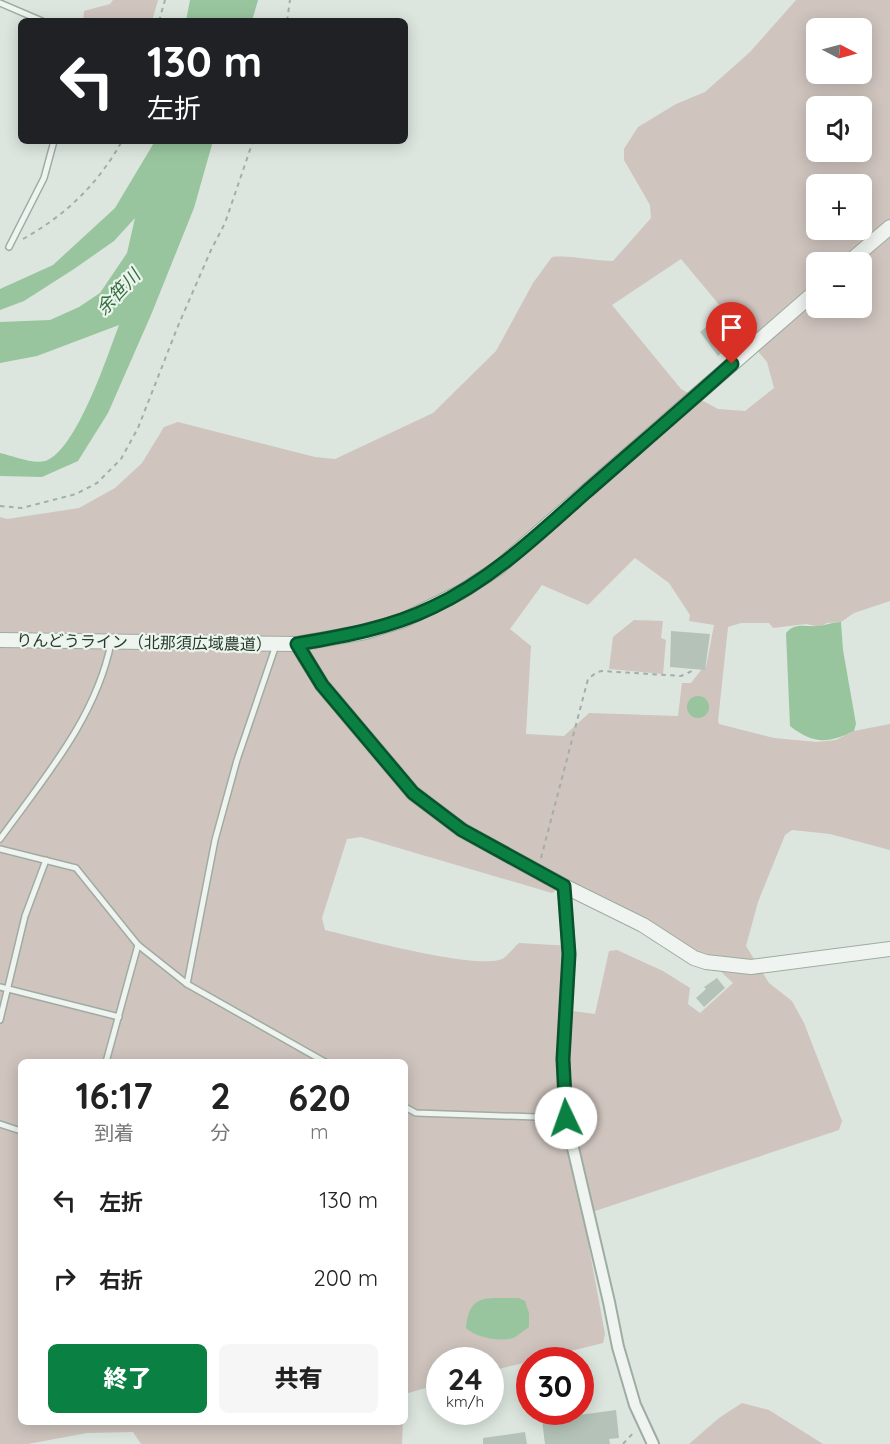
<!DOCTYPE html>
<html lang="ja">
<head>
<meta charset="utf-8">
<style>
	:root { --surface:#fff; --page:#f6f6f6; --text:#222; --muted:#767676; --accent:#0b8043 }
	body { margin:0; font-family:Quicksand,"Noto Sans JP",sans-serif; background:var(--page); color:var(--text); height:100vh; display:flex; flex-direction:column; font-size:22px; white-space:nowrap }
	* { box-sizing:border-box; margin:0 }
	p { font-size:20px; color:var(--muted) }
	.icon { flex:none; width:33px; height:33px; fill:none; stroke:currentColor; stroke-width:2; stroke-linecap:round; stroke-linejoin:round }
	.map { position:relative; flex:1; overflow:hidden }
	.side { position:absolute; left:18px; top:1059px; width:390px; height:366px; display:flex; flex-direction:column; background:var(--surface); border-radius:9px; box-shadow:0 3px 15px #0003 }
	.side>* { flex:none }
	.hud { position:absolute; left:18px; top:18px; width:390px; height:126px; border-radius:9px; box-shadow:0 3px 15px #0003; background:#202124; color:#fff; overflow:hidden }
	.needle { width:39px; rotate:96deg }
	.controls { position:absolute; left:806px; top:18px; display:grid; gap:12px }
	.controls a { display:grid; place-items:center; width:66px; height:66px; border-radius:9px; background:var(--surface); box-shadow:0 3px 15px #0003; font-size:30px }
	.speed { position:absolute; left:426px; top:1347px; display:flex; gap:12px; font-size:30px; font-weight:700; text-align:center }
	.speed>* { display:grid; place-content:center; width:78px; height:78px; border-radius:50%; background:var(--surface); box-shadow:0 3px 15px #0003; line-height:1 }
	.speed small { font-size:15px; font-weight:400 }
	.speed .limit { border:9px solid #d22; background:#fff; color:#111 }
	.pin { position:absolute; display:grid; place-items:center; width:51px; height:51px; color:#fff; margin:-62px -26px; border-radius:50% 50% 50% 0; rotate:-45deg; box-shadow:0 0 6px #0007 }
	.pin .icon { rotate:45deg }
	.me { position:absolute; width:66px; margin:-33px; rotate:357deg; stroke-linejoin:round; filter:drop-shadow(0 0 4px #0008) }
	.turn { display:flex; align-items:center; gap:21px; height:126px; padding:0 30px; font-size:27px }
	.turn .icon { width:78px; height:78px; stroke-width:2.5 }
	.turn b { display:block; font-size:42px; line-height:51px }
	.eta { display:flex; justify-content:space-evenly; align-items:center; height:102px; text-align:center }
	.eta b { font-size:36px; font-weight:800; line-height:42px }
	.action { display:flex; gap:12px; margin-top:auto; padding:12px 30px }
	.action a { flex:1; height:69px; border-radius:9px; background:var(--accent); color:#fff; font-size:24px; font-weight:800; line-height:69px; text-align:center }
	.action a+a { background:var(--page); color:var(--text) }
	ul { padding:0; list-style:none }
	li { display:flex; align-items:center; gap:18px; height:78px; padding:0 30px }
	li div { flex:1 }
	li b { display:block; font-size:22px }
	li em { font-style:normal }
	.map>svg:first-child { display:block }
	.green { fill:#cfc4be; fill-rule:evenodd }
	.water { fill:#98c59e }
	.building { fill:#b4c2b7 }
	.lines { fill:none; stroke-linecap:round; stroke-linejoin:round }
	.service-casing { stroke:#9eaca1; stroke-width:8 }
	.minor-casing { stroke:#9eaca1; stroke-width:14 }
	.tertiary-casing { stroke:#9eaca1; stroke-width:16 }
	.path { stroke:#a3aea6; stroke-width:2; stroke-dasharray:4.5 4.5; stroke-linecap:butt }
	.service { stroke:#eff4f0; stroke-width:5 }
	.minor { stroke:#eff4f0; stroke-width:10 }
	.tertiary { stroke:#eff4f0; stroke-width:14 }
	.route-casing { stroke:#07532c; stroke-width:15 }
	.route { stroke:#0b8043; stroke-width:10 }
	.labels { text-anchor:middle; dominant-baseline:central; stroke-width:4.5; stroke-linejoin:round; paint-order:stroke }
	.street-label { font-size:16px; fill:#273b2c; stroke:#ebf4ed }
	.water-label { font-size:18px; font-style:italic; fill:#336d3c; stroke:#ebf4ed }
</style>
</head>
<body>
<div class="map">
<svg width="890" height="1444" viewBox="0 0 890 1444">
	<rect width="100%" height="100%" fill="#dce6de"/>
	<g class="green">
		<polygon points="113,0 158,0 152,21 83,21 84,11 110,4"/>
		<path d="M796 0H890V601L854 613 841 622 827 623 820 627 806 624 773 628 769 623H741L728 627 718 721 719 724 774 738 817 742 836 740 854 731 890 724V850L830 834 792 830 785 835 758 902 746 946 769 983 792 1001 804 1023 842 1121 839 1130 583 1215 605 1334 603 1343 491 1371 490 1360H440L439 1384 405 1394V1062H21V1422H403L402 1444H141L133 1432 87 1433 28 1444H0V517L7 519 79 508 115 488 142 463 164 427 178 422 315 457 335 459 433 413 496 351 533 283 552 257C572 255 592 261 613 261L651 218 650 205 624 160V149L638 127 676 104 705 92 750 52ZM816 28H861V74H816ZM816 106H861V152H816ZM816 184H861V230H816ZM681 259 767 362 774 388 745 411 718 409 681 389 612 305ZM816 262H861V308H816ZM635 558 669 583 690 615 689 621 714 625 706 667 701 670 691 683H682L678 716 589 713 564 736 526 734 531 646 510 629 542 585 588 605ZM361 837 552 893 564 884 716 967 733 983 700 1013 688 1004 690 988 663 971 617 950 609 951 595 1014 573 1011 571 946 519 943C514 947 508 956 502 959 476 970 358 938 325 930L322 918 347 839Z"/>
		<polygon points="634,620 663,621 661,638 666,640 663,674 609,669 613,637"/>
		<polygon points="742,1403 769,1410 823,1444 689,1444 719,1418"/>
	</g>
	<g class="water">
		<polygon points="190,0 258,0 252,21 186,21"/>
		<path d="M155 141H213L194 208 151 315 108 413 78 461 42 477 0 476V453C13 456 32 464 45 461 76 452 108 354 119 325L37 356 0 363V322L50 320 79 307 100 293 127 253 135 218 114 241 74 269 24 301 0 310V289L53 265 115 208Z"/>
		<path d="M841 622 843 650 856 724 854 731C828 744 813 744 790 726L786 633C795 622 806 627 818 626 823 626 833 622 841 622Z"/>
		<circle cx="698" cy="707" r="11"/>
		<path d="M519 1298 525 1301 529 1313V1327C523 1331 515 1339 508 1339 495 1341 476 1337 466 1328 469 1291 489 1299 519 1298Z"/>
	</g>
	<g class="building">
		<polygon points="716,319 723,328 729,323 741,337 718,356 700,332"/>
		<polygon points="671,631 710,634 705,670 670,667"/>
		<polygon points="717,978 725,988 704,1007 696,998 706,989 704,987"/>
		<polygon points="616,1410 619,1438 609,1439 610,1444 545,1444 542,1420"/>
		<polygon points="525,1432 527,1444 483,1444 483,1438"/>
	</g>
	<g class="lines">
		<g class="service-casing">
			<g id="service">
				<polyline points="0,3 42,21"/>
				<polyline points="9,247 44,178 54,141"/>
				<path d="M0 839C44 778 96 718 111 643"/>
				<polyline points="0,849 76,868 138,945 187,984 325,1062"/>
				<polyline points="187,984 215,840 237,760 276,645"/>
				<polyline points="0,987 119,1017"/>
				<polyline points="0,1020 25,916 46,860"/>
				<polyline points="106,1062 138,945"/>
				<polyline points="405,1107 416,1113 566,1118"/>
				<polyline points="0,1124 21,1131"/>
			</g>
		</g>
		<g class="minor-casing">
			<polyline id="minor" points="564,886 569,954 563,1059 566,1118 609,1302 618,1347 635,1405 653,1444"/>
		</g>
		<g class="tertiary-casing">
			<g id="tertiary">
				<polyline points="849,262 890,227"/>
				<polyline points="0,640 297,644 365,632 404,620 461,592 498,568 816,291"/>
				<polyline points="297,644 322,685 413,793 462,830 564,886 643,925 694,958 706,962 751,967 890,949"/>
			</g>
		</g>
		<g class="path">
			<polyline points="159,21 165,0"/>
			<polyline points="287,21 290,0"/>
			<path d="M23 239C66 215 98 184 122 141"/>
			<polyline points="0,506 22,508 76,494 97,483 121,459 138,428 178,326 211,250 225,223 253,141"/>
			<polyline points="541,858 588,679 597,672 602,671 681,676 692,671"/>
			<polyline points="623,1444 635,1431"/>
		</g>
		<use href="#service" class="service"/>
		<use href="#minor" class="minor"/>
		<use href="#tertiary" class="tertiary"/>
	</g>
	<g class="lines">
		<g class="route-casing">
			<path id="route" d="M566 1118 563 1059 569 954 564 886 462 830 413 793 322 685 297 644C344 636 390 628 433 607 491 580 538 535 585 493 634 450 683 408 732 364"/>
		</g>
		<use href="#route" class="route"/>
	</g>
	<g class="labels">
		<g class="street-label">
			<text transform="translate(144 642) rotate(1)">りんどうライン（北那須広域農道）</text>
		</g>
		<g class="water-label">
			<text transform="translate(118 292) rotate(-47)">余笹川</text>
		</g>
	</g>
</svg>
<div class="controls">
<a><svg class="needle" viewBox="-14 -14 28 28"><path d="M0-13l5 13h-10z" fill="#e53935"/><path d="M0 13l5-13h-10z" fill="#767676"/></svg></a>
<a><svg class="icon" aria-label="sound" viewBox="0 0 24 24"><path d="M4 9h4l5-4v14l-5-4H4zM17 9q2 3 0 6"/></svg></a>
<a>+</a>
<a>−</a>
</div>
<div class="speed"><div>24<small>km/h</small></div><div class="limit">30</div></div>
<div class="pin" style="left:732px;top:364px;background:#d93025"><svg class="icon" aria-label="arrive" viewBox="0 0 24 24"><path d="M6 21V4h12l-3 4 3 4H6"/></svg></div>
<svg class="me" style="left:566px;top:1118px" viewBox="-20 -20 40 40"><circle r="19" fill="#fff"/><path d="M0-13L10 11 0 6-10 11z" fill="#0b8043"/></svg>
<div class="hud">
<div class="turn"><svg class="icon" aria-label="left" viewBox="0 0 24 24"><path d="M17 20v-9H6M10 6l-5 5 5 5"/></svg><div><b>130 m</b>左折</div></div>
</div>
<section class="side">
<div class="eta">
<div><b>16:17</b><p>到着</p></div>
<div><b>2</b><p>分</p></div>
<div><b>620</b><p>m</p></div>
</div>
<ul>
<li><svg class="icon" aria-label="left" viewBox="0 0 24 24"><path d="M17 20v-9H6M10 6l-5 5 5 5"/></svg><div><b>左折</b></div><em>130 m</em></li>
<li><svg class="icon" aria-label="right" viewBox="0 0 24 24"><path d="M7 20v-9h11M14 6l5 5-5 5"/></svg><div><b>右折</b></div><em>200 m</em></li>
</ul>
<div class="action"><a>終了</a><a>共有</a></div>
</section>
</div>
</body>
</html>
